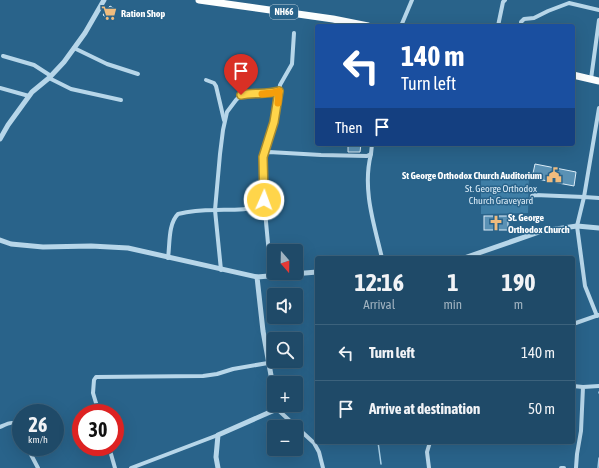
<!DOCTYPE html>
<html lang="en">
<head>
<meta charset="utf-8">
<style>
	:root { --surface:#1f4a68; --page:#27516e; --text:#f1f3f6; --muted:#a1b3c0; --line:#3c627c }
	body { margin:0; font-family:"Asap Condensed",sans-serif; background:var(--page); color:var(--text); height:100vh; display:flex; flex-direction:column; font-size:15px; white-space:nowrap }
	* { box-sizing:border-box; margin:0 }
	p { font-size:13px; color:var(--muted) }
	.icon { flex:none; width:22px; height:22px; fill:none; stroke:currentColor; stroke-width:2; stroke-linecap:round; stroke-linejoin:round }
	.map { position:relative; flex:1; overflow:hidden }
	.side { position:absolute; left:315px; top:256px; width:260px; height:188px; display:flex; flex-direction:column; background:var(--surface); border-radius:4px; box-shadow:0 4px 16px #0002,0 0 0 1px var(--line) }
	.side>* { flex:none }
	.banner { position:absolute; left:315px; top:24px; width:260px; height:122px; border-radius:4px; box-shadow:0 4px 16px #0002,0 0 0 1px var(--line); background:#1a4fa0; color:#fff; overflow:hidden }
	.needle { width:26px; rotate:160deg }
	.fabs { position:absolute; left:267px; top:244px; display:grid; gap:8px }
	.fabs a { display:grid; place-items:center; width:36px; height:36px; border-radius:4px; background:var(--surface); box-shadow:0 4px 16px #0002,0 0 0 1px var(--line); font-size:20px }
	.speed { position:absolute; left:12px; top:404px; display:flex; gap:8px; font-size:20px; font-weight:700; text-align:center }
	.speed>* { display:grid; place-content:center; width:52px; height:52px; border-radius:50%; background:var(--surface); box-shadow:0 4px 16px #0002,0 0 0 1px var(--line); line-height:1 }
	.speed small { font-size:10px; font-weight:400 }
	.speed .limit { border:6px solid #d22; background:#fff; color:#111 }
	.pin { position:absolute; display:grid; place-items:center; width:34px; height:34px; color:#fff; margin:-41px -17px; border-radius:50% 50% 50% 0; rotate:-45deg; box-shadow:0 0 4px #0007 }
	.pin .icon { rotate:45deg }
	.me { position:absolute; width:44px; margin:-22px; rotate:2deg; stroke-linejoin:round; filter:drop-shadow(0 0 3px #0008) }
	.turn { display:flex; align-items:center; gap:14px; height:84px; padding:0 20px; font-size:18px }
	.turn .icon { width:52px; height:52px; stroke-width:2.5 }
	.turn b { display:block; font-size:28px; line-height:34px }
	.then { display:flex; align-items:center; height:38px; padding:0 20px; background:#0003; gap:8px; font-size:15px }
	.eta { display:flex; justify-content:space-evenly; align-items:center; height:68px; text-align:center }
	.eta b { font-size:24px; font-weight:700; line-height:28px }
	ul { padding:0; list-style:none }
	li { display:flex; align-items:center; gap:12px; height:56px; padding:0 20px; border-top:1px solid var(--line) }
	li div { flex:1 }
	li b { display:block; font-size:15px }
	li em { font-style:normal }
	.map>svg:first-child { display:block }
	.green { fill:#3e7ea6 }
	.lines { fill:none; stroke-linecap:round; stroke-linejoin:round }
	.stream { stroke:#acd2e9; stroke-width:1.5 }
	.building { fill:#5a91b4; stroke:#dbecf7 }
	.minor { stroke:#b7d6e9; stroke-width:4 }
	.tertiary { stroke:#b7d6e9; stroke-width:5 }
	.trunk { stroke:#fcfefe; stroke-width:7 }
	.route-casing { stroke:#a68a30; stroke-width:10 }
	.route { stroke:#ffd54a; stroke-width:7 }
	.slow { stroke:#f59e0b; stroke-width:7 }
	.labels { text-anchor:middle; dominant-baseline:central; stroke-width:3; stroke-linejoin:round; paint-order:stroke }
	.shield { fill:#29638a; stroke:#bfd0dc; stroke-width:1 }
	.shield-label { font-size:9px; font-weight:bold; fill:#fff }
	.poi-label { font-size:10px; font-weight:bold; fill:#fff; stroke:#29638a; text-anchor:start }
	.park-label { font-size:10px; fill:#dbecf7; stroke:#29638a }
</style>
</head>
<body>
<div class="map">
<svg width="599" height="468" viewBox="0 0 599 468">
	<rect width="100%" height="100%" fill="#29638a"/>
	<polygon class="green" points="481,173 529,176 528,213 481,214"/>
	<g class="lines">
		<g class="stream">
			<polyline points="599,392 599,393"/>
			<polyline points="378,442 381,464"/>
			<polyline points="598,468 599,458"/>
		</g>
	</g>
	<g class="building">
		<polygon points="110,6 115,9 109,19 103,15"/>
		<polygon points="348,144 361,144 360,152 348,152"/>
		<polygon points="535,164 576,172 574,186 532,178"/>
		<rect x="484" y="216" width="24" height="14"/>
	</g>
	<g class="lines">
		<g class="minor">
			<polyline points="401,26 412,0"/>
			<polyline points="498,26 503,2 505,0"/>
			<polyline points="521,26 521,22 524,19 534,18 548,11 569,3 599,10"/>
			<polyline points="74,48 107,64 138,74"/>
			<polyline points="3,56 34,65 51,76"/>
			<polyline points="49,78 71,89 121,100"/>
			<polyline points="591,79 599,20"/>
			<polyline points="206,80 214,83 216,86 224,120"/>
			<polyline points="0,88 29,96"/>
			<polyline points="264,154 269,152 321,155 367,156 371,154 372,144"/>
			<path d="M371 154C362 189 374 224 382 258"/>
			<polyline points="264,200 271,276"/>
			<polyline points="531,203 532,196 535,195 584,197 599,108"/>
			<path d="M168 258C170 244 168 224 178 214 190 211 203 210 216 210 231 209 252 213 264 200L263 157 275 122 280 85 292 64 294 33"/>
			<polyline points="221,270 215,210 220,154 223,130 227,112 236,100 241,95 247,94 272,93 279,91"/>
			<polyline points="597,316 585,286 577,226 584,197 599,198"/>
			<polyline points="573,324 599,315"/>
			<polyline points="573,386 583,387"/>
			<polyline points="277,409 314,443 319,452 323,468"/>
			<polyline points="99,413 93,393 94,380 96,377 203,376 217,374 233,369 268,363"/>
			<path d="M0 427C11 422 15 419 21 433"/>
			<polyline points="27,447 38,468"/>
			<polyline points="109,447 115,468"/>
			<polyline points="131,468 218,435"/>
			<polyline points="429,468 427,452 430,442"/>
			<polyline points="561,468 564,468"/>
			<polyline points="576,468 577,454 581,431 583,387 599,386"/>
		</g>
		<g class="tertiary">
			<polyline points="0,139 8,125 32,92 49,78 64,62 85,33 104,0"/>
			<polyline points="0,240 11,244 43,247 91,246 128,248 257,277"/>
			<polyline points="464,258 542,231 577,226 599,228"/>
			<polyline points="274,392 263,331 257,277 317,272"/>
			<polyline points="218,468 216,457 218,435 277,409 277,405"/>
		</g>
		<g class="trunk">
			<polyline points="199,0 333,19 368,26"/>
			<polyline points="573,75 599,81"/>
		</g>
	</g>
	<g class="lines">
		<g class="route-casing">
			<path id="route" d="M241 95C253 92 266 95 279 91L274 122 263 157 264 200"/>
		</g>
		<use href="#route" class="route"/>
		<polyline class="slow" points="262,94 272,93 279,91 278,103"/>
	</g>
	<defs>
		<g id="supermarket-bare" transform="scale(1.2)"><path d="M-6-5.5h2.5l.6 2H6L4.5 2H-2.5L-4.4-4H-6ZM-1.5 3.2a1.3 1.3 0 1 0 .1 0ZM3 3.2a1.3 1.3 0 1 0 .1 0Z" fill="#f0bc7e" stroke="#29638a" stroke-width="2.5" paint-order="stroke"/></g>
		<g id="civic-bare" transform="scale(1.2)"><path d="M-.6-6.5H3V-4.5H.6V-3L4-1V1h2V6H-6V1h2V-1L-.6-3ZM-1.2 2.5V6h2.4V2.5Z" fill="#f0bc7e" stroke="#29638a" stroke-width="2.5" paint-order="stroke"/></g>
		<g id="church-bare" transform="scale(1.2)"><path d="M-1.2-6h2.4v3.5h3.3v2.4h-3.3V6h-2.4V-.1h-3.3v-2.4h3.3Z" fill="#f0bc7e" stroke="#29638a" stroke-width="2.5" paint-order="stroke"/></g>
	</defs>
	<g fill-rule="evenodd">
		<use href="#supermarket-bare" x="109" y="13"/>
		<use href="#civic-bare" x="554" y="175"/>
		<use href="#church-bare" x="496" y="223"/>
	</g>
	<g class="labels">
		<rect class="shield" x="270" y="5" width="28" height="14" rx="3"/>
		<g class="shield-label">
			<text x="284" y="12">NH66</text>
		</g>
		<g class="poi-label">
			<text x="121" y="13">Ration Shop</text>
			<text x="542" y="175" text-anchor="end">St George Orthodox Church Auditorium</text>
			<text x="508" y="217">St. George<tspan x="508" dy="12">Orthodox Church</tspan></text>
		</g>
		<g class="park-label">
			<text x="501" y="188">St. George Orthodox<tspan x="501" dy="12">Church Graveyard</tspan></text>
		</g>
	</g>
</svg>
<div class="fabs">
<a><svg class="needle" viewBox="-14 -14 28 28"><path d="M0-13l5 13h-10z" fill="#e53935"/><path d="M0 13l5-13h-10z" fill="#a1b3c0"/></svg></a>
<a><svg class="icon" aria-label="sound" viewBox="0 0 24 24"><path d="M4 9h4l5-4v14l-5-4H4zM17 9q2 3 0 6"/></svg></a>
<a><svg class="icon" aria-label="search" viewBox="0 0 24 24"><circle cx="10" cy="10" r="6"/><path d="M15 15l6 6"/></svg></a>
<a>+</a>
<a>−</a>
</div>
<div class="speed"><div>26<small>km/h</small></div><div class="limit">30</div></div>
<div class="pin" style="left:241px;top:95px;background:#d93025"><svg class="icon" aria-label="arrive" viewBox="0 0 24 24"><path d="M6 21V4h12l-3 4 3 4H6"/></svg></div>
<svg class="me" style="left:264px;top:200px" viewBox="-20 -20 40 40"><circle r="17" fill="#ffd54a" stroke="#fff" stroke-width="3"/><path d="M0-11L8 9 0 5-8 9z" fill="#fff"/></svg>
<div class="banner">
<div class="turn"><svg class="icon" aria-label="left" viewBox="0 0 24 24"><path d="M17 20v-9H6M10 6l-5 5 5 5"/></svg><div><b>140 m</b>Turn left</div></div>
<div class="then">Then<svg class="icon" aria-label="arrive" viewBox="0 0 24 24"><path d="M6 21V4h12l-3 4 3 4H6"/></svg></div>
</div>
<section class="side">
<div class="eta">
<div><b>12:16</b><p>Arrival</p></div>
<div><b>1</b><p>min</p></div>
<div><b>190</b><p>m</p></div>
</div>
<ul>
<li><svg class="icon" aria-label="left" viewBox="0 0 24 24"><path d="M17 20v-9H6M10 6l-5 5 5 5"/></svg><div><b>Turn left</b></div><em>140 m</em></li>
<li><svg class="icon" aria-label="arrive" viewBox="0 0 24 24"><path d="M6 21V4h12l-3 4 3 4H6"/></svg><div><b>Arrive at destination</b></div><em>50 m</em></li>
</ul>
</section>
</div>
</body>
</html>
